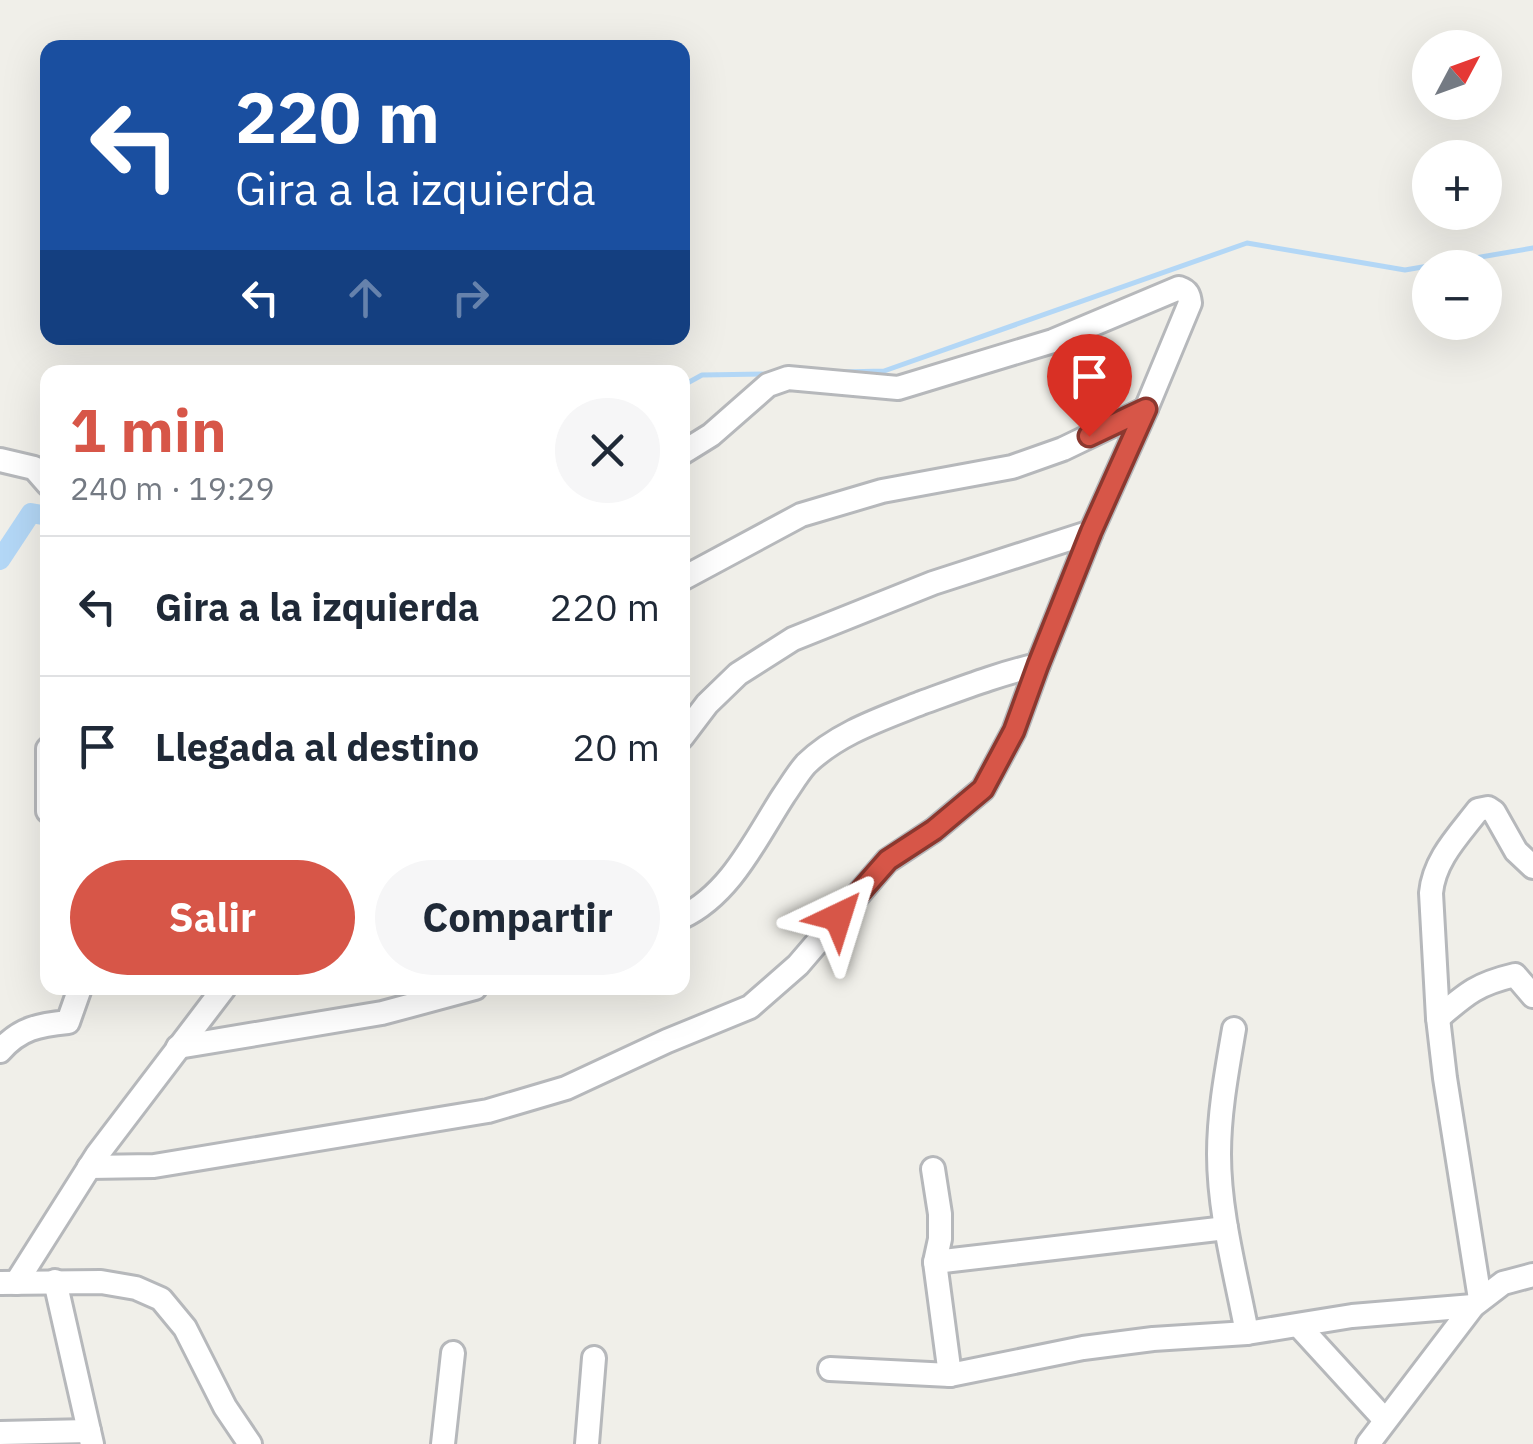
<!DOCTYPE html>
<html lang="es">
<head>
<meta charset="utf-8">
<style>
	:root { --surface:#fff; --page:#f6f6f7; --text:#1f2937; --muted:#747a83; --line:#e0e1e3; --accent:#d75648 }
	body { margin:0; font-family:"IBM Plex Sans",sans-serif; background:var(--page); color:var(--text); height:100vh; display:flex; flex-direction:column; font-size:38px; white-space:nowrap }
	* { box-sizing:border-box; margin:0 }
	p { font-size:32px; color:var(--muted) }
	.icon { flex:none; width:55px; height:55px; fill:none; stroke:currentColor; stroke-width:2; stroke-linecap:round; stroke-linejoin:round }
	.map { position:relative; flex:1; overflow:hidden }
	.side { position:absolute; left:40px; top:365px; width:650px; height:630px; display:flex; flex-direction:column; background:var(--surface); border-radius:20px; box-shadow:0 10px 40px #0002 }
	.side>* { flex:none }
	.banner { position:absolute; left:40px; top:40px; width:650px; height:305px; border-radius:20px; box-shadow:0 10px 40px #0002; background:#1a4fa0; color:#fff; overflow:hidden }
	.needle { width:65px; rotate:49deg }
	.controls { position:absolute; left:1412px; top:30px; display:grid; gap:20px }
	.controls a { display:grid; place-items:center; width:90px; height:90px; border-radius:50%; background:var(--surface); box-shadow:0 10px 40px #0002; font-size:50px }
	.pin { position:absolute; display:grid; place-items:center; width:85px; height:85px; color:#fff; margin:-102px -42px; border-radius:50% 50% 50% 0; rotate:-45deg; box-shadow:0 0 10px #0007 }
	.pin .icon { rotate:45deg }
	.me { position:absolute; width:110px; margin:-55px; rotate:41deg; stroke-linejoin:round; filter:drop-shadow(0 0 8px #0008) }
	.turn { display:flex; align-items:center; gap:35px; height:210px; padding:0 30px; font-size:45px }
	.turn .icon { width:130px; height:130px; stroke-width:2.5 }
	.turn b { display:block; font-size:70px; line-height:85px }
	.lanes { display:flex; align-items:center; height:95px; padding:0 30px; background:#0003; justify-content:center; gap:50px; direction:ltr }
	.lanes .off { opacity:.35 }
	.round { display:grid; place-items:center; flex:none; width:105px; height:105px; border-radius:52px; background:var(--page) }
	.overview { display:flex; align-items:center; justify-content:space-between; height:170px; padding:0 30px }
	h1 { font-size:60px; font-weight:700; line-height:75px; color:var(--accent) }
	.action { display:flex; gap:20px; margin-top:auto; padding:20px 30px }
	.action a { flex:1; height:115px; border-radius:60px; background:var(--accent); color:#fff; font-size:40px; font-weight:700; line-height:115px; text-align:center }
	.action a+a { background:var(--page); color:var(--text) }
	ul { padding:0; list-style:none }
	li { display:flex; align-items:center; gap:30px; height:140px; padding:0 30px; border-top:2px solid var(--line) }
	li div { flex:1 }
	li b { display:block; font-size:38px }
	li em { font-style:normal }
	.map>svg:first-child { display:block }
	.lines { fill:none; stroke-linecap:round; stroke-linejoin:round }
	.stream { stroke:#b3d7f6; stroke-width:5 }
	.canal { stroke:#b3d7f6; stroke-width:20 }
	.minor-casing { stroke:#b6b8bb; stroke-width:28 }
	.minor { stroke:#fff; stroke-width:22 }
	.route-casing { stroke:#8c382f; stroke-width:25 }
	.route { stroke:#d75648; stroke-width:18 }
</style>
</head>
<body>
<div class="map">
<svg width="1533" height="1444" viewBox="0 0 1533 1444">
	<rect width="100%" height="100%" fill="#f0efe9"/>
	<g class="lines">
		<g class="stream">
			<polyline points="843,372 884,371 1247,243 1405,270 1533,248"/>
			<polyline points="682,386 702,375 772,374"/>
		</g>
		<polyline class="canal" points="0,560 31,513 48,516"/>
		<g class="minor-casing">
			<g id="minor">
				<path d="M682 453 711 435 768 385 788 378 898 388 1053 341 1179 288C1188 291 1189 295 1190 303L1146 409"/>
				<polyline points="0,460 34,468 48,484"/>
				<path d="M682 579 801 515 882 491 1012 467 1063 449 1146 409 1091 532 1038 665C998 674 960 689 921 703 881 719 838 733 806 764 798 773 791 785 784 795 756 838 731 894 682 917"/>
				<polyline points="682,737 707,704 738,674 793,639 933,583 1091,532"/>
				<polyline points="48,749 48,811"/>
				<path d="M1438 1018C1467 993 1477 984 1515 975L1533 996"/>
				<path d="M1234 1029C1227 1070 1219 1112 1219 1154 1219 1214 1236 1274 1247 1333"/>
				<polyline points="178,1047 382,1013 475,988"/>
				<path d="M0 1051C20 1028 39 1025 68 1022L80 988"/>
				<polyline points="89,1167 154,1166 488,1111 566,1088 667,1041 750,1007 798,965 887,861 934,830 983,789 1014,731 1038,665"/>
				<polyline points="933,1169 940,1214 940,1239 935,1262 950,1375"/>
				<polyline points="935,1262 1226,1228"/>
				<polyline points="55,1281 92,1444"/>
				<polyline points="0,1283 101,1282 136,1288 161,1299 185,1328 225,1407 250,1444"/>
				<polyline points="16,1283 97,1155 224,988"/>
				<path d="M1480 1299 1445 1078 1438 1018 1431 893C1434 860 1458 836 1478 810L1488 808 1494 812 1516 851 1533 867"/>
				<polyline points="1299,1326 1385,1420"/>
				<polyline points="830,1369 950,1375 1083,1348 1153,1339 1247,1333 1352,1316 1473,1306"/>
				<polyline points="0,1433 89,1431"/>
				<polyline points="443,1444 453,1353"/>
				<polyline points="587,1444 594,1358"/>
				<polyline points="1368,1444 1473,1306 1503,1283 1533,1275"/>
			</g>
		</g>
		<use href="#minor" class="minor"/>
	</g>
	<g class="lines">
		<g class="route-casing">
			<polyline id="route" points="838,917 888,860 934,830 983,789 1014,731 1038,665 1091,532 1146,409 1089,436"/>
		</g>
		<use href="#route" class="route"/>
	</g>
</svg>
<div class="controls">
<a><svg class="needle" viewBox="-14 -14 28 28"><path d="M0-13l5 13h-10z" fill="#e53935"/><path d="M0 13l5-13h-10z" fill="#747a83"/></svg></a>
<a>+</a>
<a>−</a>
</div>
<div class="pin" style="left:1089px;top:436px;background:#d93025"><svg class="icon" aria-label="arrive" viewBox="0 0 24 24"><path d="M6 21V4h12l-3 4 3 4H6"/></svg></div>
<svg class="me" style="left:838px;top:917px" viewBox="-20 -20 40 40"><path d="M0-17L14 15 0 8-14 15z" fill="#d75648" stroke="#fff" stroke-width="4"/></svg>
<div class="banner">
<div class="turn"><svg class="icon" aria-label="left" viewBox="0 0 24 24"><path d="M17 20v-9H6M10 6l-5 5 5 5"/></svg><div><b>220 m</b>Gira a la izquierda</div></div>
<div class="lanes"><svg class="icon" aria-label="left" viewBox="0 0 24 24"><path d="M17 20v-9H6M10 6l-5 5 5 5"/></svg><svg class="icon off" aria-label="ahead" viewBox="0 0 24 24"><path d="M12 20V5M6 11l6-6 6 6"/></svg><svg class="icon off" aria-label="right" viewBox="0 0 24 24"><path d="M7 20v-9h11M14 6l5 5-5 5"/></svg></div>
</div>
<section class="side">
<div class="overview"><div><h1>1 min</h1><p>240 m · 19:29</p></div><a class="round"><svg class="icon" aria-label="close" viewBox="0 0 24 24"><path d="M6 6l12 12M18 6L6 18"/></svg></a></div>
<ul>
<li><svg class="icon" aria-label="left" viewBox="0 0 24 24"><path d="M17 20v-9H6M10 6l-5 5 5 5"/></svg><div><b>Gira a la izquierda</b></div><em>220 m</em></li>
<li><svg class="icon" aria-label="arrive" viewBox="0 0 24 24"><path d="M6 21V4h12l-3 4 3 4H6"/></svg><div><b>Llegada al destino</b></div><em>20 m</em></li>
</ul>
<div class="action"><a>Salir</a><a>Compartir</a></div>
</section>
</div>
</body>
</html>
